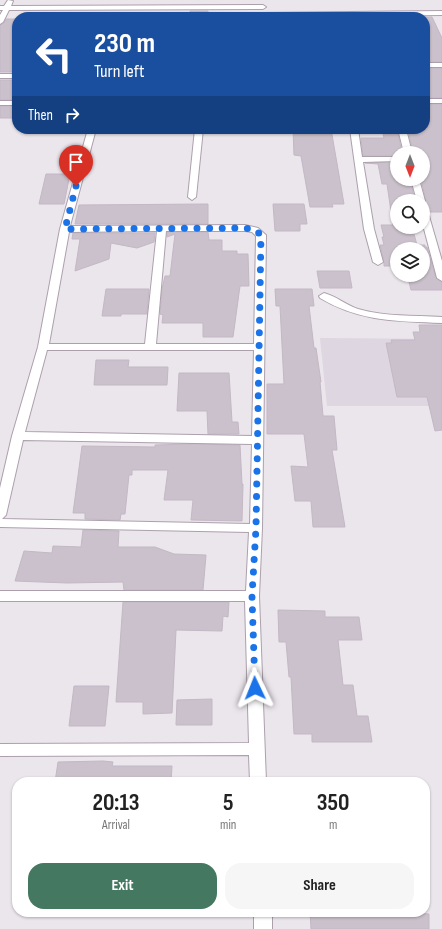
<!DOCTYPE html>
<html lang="en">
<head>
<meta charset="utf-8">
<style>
	:root { --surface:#fff; --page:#f6f6f6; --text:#222; --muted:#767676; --accent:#447860 }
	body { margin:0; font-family:"Sofia Sans Condensed",sans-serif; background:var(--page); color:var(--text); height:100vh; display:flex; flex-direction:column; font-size:15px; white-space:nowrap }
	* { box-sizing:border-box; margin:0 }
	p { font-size:13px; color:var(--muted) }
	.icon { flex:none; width:22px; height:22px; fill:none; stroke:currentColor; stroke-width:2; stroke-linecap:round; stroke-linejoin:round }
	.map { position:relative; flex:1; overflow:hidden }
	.side { position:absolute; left:12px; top:777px; width:418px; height:140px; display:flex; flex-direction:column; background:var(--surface); border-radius:16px; box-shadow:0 1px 3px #0004 }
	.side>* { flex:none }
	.top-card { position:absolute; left:12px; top:12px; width:418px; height:122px; border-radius:16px; box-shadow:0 1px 3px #0004; background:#1a4fa0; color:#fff; overflow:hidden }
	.needle { width:26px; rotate:180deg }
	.buttons { position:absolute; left:390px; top:146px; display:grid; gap:8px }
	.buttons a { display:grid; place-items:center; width:40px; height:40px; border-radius:50%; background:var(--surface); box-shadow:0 1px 3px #0004; font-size:20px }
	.pin { position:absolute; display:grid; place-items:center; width:34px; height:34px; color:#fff; margin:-41px -17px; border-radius:50% 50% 50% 0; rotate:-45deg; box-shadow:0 0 4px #0007 }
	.pin .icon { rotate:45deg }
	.me { position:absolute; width:44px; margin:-22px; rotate:358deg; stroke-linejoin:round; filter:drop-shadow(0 0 3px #0008) }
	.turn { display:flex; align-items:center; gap:14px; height:84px; padding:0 16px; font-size:18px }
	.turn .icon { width:52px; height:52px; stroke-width:2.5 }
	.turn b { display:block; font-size:28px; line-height:34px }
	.then { display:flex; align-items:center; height:38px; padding:0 16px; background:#0003; gap:8px; font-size:15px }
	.eta { display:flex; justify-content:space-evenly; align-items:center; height:68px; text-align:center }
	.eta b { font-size:24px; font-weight:700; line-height:28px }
	.button { display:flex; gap:8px; margin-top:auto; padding:8px 16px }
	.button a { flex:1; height:46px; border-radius:16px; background:var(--accent); color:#fff; font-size:16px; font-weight:700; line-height:46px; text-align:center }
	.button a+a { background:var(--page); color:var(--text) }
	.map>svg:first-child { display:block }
	.built { fill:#ded6e0 }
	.building { fill:#cbc1cc; stroke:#c3b8c5 }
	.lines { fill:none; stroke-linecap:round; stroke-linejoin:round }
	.lane-casing { stroke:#aca0ac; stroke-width:2 }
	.street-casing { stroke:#aca0ac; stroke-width:2 }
	.secondary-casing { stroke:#ad9cad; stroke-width:2 }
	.lane { fill:#fff; fill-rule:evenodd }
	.street { fill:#fff; fill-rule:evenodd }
	.secondary { fill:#fff; fill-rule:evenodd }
	.route { stroke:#1a73e8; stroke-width:7; stroke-dasharray:0 12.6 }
</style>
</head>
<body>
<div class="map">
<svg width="442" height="929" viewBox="0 0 442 929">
	<rect width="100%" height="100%" fill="#ebe5ec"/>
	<polygon class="built" points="320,338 442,339 442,406 327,406"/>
	<g class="building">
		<polygon points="190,11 208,11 208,16 191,17"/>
		<polygon points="425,17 432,17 442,38 442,62 425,62"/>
		<polygon points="6,19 17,19 17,72 0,72 0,25 4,23"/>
		<rect x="425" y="68" width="17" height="30"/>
		<rect x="0" y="80" width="17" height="20"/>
		<polygon points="425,104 442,104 442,212 429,212 428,208 423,205 426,201 421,179 423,179 423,153 413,153 408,129 425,129"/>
		<rect x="0" y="106" width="17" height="12"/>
		<polygon points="293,129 331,129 344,204 332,204 333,207 310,207 301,156 294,155"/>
		<polygon points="382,129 397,129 402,153 397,153 397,156 363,156 361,138 384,138"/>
		<polygon points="397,162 397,179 410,179 415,201 397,201 397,227 412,227 417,245 425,245 425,247 427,247 436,278 442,282 442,290 411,290 408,278 403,278 403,275 423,275 423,249 397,249 397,272 394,266 384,266 384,262 380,245 384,245 382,237 384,237 381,225 393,225 387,184 382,184 378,164 365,163"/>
		<polygon points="46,174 70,174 64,204 39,204"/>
		<polygon points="208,204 208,224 75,224 79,205"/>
		<polygon points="273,204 304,204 307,224 300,224 300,231 275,231"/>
		<polygon points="167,232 208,232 209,240 222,240 222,251 237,251 237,254 248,254 249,286 240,286 233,337 203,337 203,323 162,323 163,315 160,314 162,289 165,276 170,276 175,234 167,237"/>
		<polygon points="73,233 155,233 154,242 137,248 111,243 109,259 75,271 80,239 72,239"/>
		<polygon points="317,271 349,271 352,288 320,288"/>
		<polygon points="106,289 149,289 147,314 121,314 121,316 102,316"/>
		<polygon points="275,289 312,289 314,306 309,306 314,348 316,348 321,382 320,382 323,416 334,416 337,450 332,450 345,527 313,527 311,501 295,501 291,466 308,467 304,434 267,434 267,384 284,384 280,306 276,306"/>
		<polygon points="419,325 442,325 442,430 435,431 427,397 397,397 386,343 392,343 391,340 415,340 413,332 420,332"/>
		<polygon points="96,360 129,360 128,367 168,367 167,385 94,385"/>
		<polygon points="179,373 229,373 232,422 238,422 239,434 208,434 207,411 177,411"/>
		<polygon points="190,444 240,445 242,484 243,484 242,521 191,520 193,500 164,500 168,470 132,470 132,475 129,475 125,514 121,514 120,520 85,519 85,513 73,513 82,446 155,447 155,445"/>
		<polygon points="83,530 119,531 118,547 155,547 174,554 206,555 203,590 124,590 123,582 67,583 15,581 24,551 52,553 53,546 81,547"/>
		<polygon points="123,602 229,602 228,617 223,616 222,631 176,630 172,713 143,714 143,702 116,702"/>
		<polygon points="278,610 325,611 325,617 359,617 362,640 338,640 343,685 353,685 357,716 368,716 372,742 312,742 312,734 294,734 291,677 289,677 286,642 279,642"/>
		<polygon points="74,686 109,686 105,726 69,726"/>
		<polygon points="212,699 212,725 176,725 177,700"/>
		<polygon points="103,761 113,762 112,766 172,766 171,782 55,782 58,762"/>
		<polygon points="310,912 389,912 429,914 429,929 311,929"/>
	</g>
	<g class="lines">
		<g class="lane-casing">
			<polygon id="lane" points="195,129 203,129 196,197 192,200 188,197"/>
		</g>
		<g class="street-casing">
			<g id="street">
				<polygon points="8,0 13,1 11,6 263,5 266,7 263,9 9,10 3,22 0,24 0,15 3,10 0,10 0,6 4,6"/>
				<polygon points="442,11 442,15 263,17 260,15 263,13"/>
				<rect x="425" y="63" width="17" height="4"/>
				<rect x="0" y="74" width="17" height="4"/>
				<path d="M88 129H96L70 226 245 225 258 228 266 235 262 528 259 596 266 782H250L249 755 0 756V744L249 743 245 601H0V591H246L249 532 0 527V488L12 436 38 347 60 229ZM157 231 145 344H49L69 232ZM166 231H245L252 232 256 236 254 344H156ZM47 350H254L252 436 25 432ZM23 440 252 444 250 524 2 519 6 515Z"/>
				<polygon points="350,129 358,129 362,157 397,157 397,161 363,162 374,229 383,262 378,265 373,262 364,229"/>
				<polygon points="398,129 406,129 412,153 404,153"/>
				<polygon points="411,179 419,179 425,201 424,203 423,201 417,201"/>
				<polygon points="423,206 427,209 442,261 442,281 437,278 423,225"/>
				<path d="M324 293C336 296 346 305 358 309 385 317 414 315 442 317V323C397 321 360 322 320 298L319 296Z"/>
				<rect x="254" y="912" width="18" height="17"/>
			</g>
		</g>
		<g class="secondary-casing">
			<g id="secondary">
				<rect x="425" y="99" width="17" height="4"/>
				<rect x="0" y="101" width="17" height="4"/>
			</g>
		</g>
		<use href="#lane" class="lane"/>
		<use href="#street" class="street"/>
		<use href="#secondary" class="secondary"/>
	</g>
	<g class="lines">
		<polyline class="route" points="76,186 65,229 245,228 255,230 261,235 256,528 252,596 255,688"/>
	</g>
</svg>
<div class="buttons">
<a><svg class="needle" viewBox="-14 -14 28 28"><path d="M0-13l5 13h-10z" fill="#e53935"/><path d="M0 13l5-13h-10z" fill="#767676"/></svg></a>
<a><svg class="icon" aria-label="search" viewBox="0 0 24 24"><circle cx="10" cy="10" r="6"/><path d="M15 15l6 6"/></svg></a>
<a><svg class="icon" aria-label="layers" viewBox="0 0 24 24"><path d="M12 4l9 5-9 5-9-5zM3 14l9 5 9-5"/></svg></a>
</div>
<div class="pin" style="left:76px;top:186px;background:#d93025"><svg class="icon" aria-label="arrive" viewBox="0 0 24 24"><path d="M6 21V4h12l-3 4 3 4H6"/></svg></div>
<svg class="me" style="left:255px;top:688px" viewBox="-20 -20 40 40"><path d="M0-17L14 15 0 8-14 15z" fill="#1a73e8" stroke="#fff" stroke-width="4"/></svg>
<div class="top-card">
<div class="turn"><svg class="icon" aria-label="left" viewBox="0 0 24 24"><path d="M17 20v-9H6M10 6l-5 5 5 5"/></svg><div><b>230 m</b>Turn left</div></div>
<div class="then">Then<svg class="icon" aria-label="right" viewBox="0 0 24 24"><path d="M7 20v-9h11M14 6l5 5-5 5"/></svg></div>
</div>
<section class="side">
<div class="eta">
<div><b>20:13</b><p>Arrival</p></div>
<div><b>5</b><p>min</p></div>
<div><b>350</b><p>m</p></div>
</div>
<div class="button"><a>Exit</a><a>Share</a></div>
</section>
</div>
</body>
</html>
